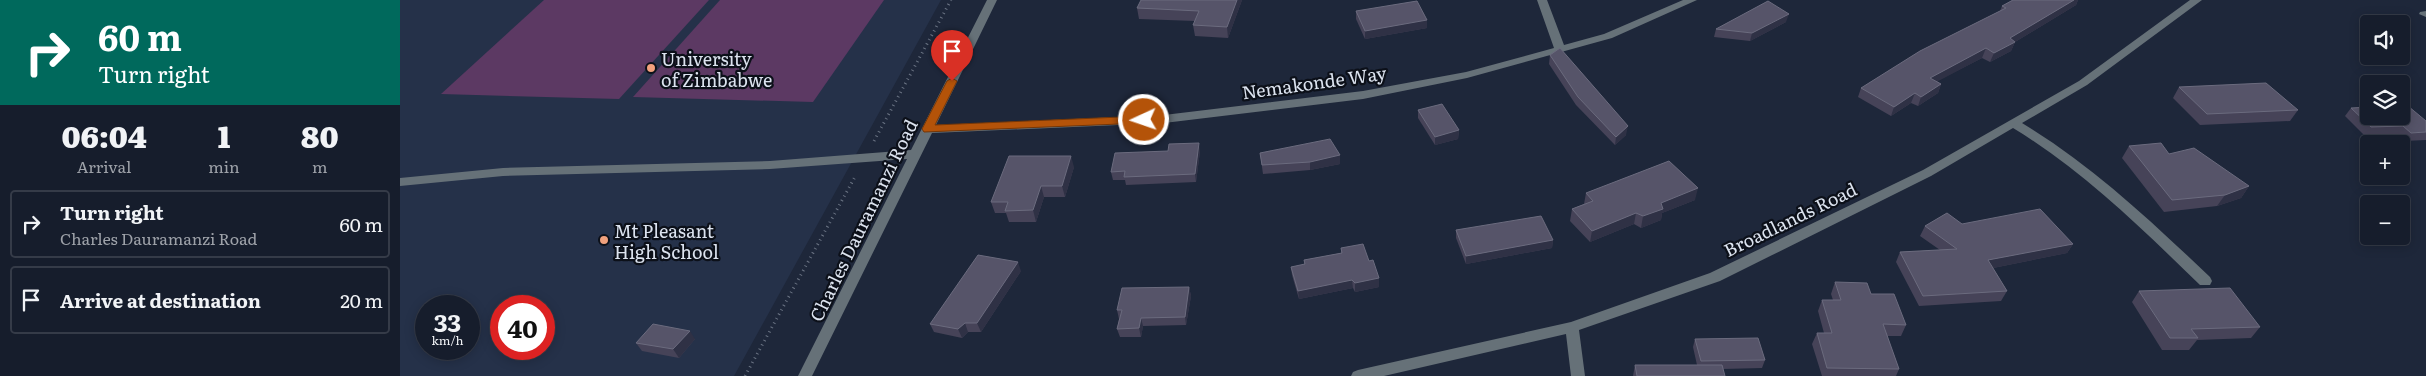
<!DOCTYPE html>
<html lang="en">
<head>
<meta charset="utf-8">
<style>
	:root { --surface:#161d2c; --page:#232a38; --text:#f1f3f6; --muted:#9ea2a9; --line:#353b48 }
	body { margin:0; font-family:Literata,serif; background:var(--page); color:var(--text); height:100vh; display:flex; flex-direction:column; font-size:19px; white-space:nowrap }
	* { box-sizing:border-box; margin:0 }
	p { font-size:16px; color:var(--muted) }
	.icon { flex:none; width:28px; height:28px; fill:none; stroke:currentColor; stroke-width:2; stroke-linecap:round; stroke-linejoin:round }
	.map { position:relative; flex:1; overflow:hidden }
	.details { display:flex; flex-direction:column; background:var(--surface); width:400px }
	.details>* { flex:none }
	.top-card { background:#00695c; color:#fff; overflow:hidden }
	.controls { position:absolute; left:1960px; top:15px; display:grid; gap:10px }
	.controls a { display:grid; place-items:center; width:50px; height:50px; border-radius:5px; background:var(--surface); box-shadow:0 2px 12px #0003,0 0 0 1px var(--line); font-size:25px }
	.speed { position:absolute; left:15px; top:295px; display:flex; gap:10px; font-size:25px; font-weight:700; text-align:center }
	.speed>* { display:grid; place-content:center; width:65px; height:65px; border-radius:50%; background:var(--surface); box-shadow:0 2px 12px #0003,0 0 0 1px var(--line); line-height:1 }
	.speed small { font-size:12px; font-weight:400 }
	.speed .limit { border:8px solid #d22; background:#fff; color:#111 }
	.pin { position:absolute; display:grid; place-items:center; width:42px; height:42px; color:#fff; margin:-51px -21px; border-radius:50% 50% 50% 0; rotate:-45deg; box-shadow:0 0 5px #0007 }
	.pin .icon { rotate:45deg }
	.me { position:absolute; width:55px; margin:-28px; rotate:267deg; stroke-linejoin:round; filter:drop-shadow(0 0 4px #0008) }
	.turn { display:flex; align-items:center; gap:18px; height:105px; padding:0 15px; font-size:22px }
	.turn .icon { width:65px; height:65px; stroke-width:2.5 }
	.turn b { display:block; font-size:35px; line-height:42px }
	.eta { display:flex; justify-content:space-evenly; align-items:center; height:85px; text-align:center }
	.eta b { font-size:30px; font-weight:800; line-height:35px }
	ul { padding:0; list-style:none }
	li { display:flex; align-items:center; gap:15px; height:68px; margin:0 10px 8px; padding:0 5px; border:2px solid var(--line); border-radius:5px }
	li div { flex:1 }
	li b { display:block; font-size:19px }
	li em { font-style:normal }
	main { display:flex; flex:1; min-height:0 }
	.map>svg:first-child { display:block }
	.built { fill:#253149; fill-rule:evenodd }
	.green { fill:#5c3963 }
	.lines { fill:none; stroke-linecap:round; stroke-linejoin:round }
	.path { stroke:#6b7484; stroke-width:3; stroke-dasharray:1 4; stroke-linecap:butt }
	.minor { fill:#667178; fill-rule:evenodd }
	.wall { fill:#464358 }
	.shaded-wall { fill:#2f3145 }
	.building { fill:#565469; stroke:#6b6b7e }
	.route { fill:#b45309; stroke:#753606 }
	.poi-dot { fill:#f1a17d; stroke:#0c1019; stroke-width:2 }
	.labels { text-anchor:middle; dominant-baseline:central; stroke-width:4.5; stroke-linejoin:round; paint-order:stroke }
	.poi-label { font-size:18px; fill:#dce3ef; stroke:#0c1019; text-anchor:start }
	.street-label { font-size:18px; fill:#dce3ef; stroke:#0c1019 }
</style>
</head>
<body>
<main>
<section class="details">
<div class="top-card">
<div class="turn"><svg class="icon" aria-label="right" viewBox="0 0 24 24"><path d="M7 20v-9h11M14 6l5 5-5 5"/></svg><div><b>60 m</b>Turn right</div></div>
</div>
<div class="eta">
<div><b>06:04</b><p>Arrival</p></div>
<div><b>1</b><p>min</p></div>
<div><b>80</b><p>m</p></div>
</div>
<ul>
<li><svg class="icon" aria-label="right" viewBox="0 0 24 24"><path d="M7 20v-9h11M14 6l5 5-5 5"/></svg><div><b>Turn right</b><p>Charles Dauramanzi Road</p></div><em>60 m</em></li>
<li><svg class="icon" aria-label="arrive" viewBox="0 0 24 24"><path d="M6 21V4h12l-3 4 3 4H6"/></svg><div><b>Arrive at destination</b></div><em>20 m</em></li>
</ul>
</section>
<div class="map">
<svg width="2026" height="376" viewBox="0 0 2026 376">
	<rect width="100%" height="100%" fill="#1e273a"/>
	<path class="built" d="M0 0H541L334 376H0ZM26 306H69V349H26ZM101 306H144V349H101Z"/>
	<g class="green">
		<polygon points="144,0 309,0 219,99 41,94"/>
		<polygon points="320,0 484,0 413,102 233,97"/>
	</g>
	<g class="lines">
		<g class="path">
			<polyline points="474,141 551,0"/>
			<polyline points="345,376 456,175"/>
		</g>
		<g class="minor">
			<polygon points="587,0 597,0 536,125 764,115 963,91 1066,72 1154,48 1137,0 1147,0 1164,45 1204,34 1283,0 1297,0 1212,38 1067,78 963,99 764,123 532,133 412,376 398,376 507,159 370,169 103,176 0,186 0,178 103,168 370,161 511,150"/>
			<path d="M1790 0H1802L1687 85 1622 123C1692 165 1751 221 1810 277L1812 281 1810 285H1800C1741 228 1684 171 1613 128L1531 176 1320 281 1179 330 1185 376H1171L1166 334 984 376H951L953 372 958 370 1171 322 1310 273 1523 170 1679 81Z"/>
			<polygon points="2026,11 2026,17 2019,14 2020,12"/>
		</g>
	</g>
	<g class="wall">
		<polygon points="842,0 828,38 795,36 793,25 795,21 739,19 737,8"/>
		<polygon points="1613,0 1678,0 1676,5 1615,42 1611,51 1590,62 1582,58 1537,81 1541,84 1538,93 1518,106 1511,103 1491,116 1458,97 1461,88 1600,11 1602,6"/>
		<polygon points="956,11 1027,28 965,39 956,19"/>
		<polygon points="1386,22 1350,41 1314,37 1316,29"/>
		<polygon points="1150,55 1226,135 1215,145 1176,105 1149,64"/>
		<polygon points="1779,87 1898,110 1890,121 1800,125 1773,98"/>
		<polygon points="1951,108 2026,121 2026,140 2004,141 1997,134 1965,136 1945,116"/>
		<polygon points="1018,110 1059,130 1058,139 1035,145 1018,118"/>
		<polygon points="1729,146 1769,154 1849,186 1841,198 1817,206 1764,212 1722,158"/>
		<polygon points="800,151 796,182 726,185 725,180 713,180 711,172"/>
		<polygon points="860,153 940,164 910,170 863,174"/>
		<polygon points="674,167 665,197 644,197 636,222 609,222 606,213 595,213 591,202"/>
		<polygon points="1186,193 1295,200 1262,213 1261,220 1241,228 1234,224 1190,242 1170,221 1172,209 1184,204"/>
		<polygon points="1562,224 1673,244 1667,253 1593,268 1607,291 1601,301 1519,306 1496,262 1500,252 1540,250 1520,236 1525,226"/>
		<polygon points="1056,230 1153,240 1152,248 1066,264 1056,238"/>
		<polygon points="941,248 979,287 955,292 953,288 899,299 892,275 891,267 904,265 904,260 941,253"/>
		<polygon points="621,271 581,332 568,332 562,338 534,332 530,324"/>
		<polygon points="1435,282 1471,294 1506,325 1501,336 1487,336 1499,369 1496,376 1422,376 1412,344 1417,333 1424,333 1418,311 1422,300 1433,300 1431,294"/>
		<polygon points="789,287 791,296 786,325 743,326 741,337 720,337 717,329 719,319 717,310"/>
		<polygon points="1739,291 1860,327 1851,338 1797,340 1789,350 1762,350 1732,302"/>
		<polygon points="295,339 279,358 242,351 236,343"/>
		<polygon points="1295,339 1365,360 1362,368 1323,369 1325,376 1233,376 1235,365 1297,365 1293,347"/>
	</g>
	<g class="shaded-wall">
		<polygon points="837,0 842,0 828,38 827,27"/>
		<polygon points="1674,0 1678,0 1676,5 1615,42 1611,51 1590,62 1594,53 1610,38"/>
		<polygon points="1389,14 1386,22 1350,41 1352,33"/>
		<polygon points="1027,20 1027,28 965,39 965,31"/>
		<polygon points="1586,48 1582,58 1527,87 1530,78"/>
		<polygon points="1541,84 1538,93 1518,106 1521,97"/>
		<polygon points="1515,93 1511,103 1491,116 1494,107"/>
		<polygon points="1228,126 1226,135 1215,145 1216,137"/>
		<polygon points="1059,130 1058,139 1035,145 1035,137"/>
		<polygon points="799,143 800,151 796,182 795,174"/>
		<polygon points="940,155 940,164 910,170 910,162"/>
		<polygon points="671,156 674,167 665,197 662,186"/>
		<polygon points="641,186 644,197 636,222 633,210"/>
		<polygon points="1849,186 1841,198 1817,206 1825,195"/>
		<polygon points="1298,188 1295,200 1262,213 1261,220 1241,228 1243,216 1261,203"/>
		<polygon points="1236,213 1234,224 1190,242 1192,231"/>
		<polygon points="1153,240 1152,248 1066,264 1066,256"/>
		<polygon points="1673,244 1667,253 1583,270 1588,260"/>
		<polygon points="618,262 621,271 581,332 577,323"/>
		<polygon points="979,278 979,287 955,292 955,283"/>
		<polygon points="952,280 953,288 899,299 898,291"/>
		<polygon points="789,287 791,296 786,325 785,317"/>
		<polygon points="741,318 743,326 741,337 739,328"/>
		<polygon points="565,323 568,332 562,338 558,329"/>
		<polygon points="290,331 295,339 279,358 273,349"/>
	</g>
	<g class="building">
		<polygon points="741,0 837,0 827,27 793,25 799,11 737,8"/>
		<polygon points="1613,0 1674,0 1610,38 1615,42 1594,53 1586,48 1530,78 1541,84 1521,97 1515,93 1494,107 1461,88 1520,51 1606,8 1602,6"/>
		<polygon points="1017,1 1027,20 965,31 956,11"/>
		<polygon points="1368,1 1389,14 1352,33 1316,29"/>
		<polygon points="1160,48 1228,126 1216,137 1178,97 1150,55"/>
		<polygon points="1866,83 1898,110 1807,114 1779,87"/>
		<polygon points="1042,104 1059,130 1035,137 1018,110"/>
		<polygon points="2001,106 2008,106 2026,121 2026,132 2011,133 2003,126 1971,127 1951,108 1969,107 1969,116 2001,116"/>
		<polygon points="930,139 940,155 910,162 862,165 860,153"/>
		<polygon points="799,143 795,174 724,177 725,171 711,172 715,153 768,151 769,144"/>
		<polygon points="1761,143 1769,154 1794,148 1849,186 1825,195 1772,200 1729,146"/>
		<polygon points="609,156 671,156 662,186 641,186 633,210 605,211 608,202 591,202"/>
		<polygon points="1269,161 1298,188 1261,203 1263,209 1243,216 1236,213 1192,231 1172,209 1193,201 1186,193"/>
		<polygon points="1640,209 1673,244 1588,260 1607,291 1523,296 1500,252 1557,249 1525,226 1547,213 1562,224"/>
		<polygon points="1141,216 1153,240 1066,256 1056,230"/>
		<polygon points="963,244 969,261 973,260 979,278 955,283 952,280 898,291 891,267 905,264 904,260 942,253 941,248"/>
		<polygon points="578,255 618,262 577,323 565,323 558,329 530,324"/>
		<polygon points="1435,282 1467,283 1471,294 1494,294 1506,325 1483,324 1499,369 1427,368 1417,333 1432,333 1422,300 1441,300"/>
		<polygon points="789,287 785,317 741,318 739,328 717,329 722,310 717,310 722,288"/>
		<polygon points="1830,288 1860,327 1791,329 1798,338 1770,338 1739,291"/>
		<polygon points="253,324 290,331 273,349 236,343"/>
		<polygon points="1358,338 1365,360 1301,361 1295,339"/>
		<polygon points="1235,365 1322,365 1325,376 1237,376"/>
	</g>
	<polygon class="route" points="552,78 557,81 535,125 744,116 749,120 744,123 524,132 522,129 547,81"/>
	<g class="poi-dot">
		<circle cx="251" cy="68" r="5"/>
		<circle cx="204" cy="240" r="5"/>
	</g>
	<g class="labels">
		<g class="poi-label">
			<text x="261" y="58">University<tspan x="261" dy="21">of Zimbabwe</tspan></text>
			<text x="214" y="230">Mt Pleasant<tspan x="214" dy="21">High School</tspan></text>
		</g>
		<g class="street-label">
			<text transform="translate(914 82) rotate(-8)">Nemakonde Way</text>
			<text transform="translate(1390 219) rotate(-26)">Broadlands Road</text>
			<text transform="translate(463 220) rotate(-64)">Charles Dauramanzi Road</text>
		</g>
	</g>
</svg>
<div class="controls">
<a><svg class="icon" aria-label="sound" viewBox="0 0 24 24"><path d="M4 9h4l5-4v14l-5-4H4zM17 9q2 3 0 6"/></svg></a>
<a><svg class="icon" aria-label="layers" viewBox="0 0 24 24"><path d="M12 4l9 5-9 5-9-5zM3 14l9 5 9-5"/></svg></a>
<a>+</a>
<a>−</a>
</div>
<div class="speed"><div>33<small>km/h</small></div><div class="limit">40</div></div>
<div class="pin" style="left:552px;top:81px;background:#d93025"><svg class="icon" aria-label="arrive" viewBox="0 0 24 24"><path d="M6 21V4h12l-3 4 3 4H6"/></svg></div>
<svg class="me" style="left:744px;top:120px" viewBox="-20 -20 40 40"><circle r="17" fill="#b45309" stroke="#fff" stroke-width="3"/><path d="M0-11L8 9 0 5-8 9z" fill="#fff"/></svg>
</div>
</main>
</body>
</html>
